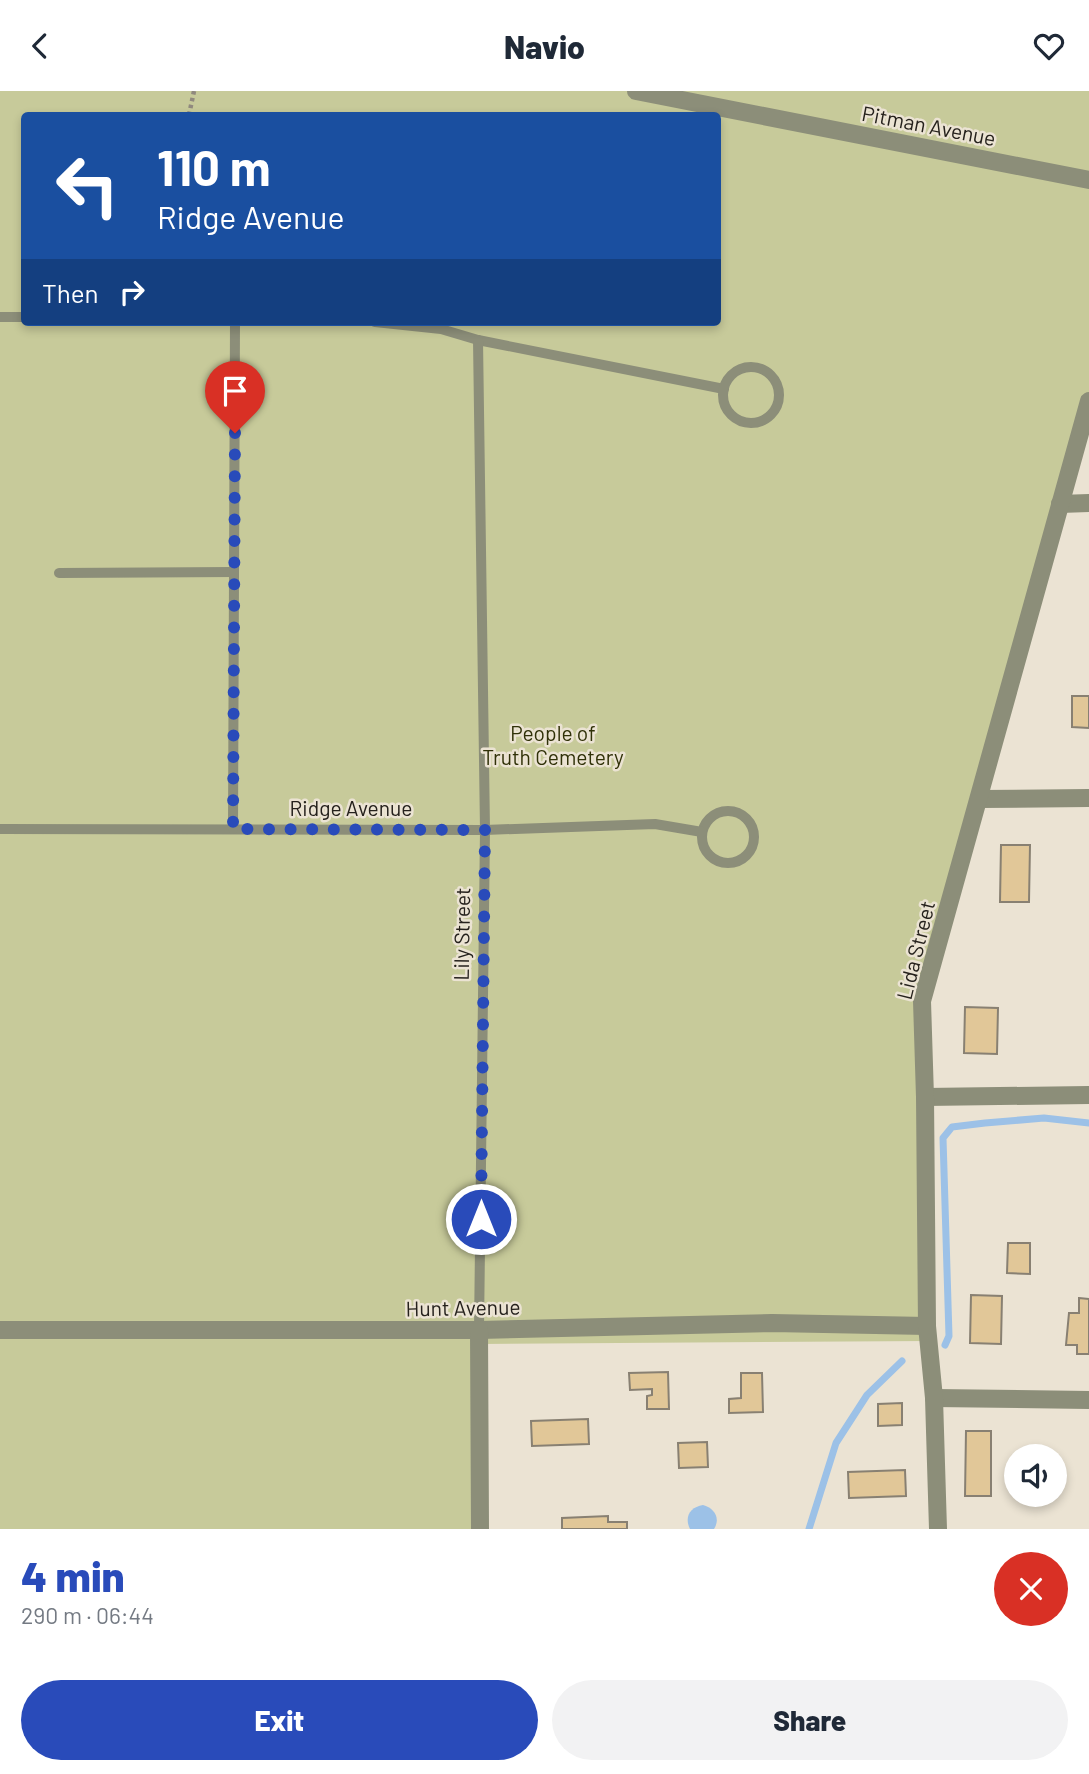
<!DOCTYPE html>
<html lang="en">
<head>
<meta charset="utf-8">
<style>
	:root { --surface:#fff; --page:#f2f2f3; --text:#1f2937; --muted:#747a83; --accent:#294bba }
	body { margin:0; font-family:Barlow,sans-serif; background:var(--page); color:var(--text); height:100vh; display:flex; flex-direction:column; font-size:26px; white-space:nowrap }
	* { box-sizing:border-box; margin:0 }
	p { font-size:23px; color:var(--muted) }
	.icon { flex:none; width:38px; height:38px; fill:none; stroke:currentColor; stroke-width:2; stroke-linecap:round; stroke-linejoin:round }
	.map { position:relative; height:1438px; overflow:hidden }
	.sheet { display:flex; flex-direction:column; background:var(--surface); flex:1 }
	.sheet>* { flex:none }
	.top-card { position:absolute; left:21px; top:21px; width:700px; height:214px; border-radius:7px; box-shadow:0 4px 10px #0003; background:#1a4fa0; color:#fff; overflow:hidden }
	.fabs { position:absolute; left:1004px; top:1353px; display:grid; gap:14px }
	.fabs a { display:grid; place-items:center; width:63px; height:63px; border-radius:50%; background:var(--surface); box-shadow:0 4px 10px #0003; font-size:35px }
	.pin { position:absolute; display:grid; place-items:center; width:60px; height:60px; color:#fff; margin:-72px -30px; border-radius:50% 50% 50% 0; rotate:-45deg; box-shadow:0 0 7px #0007 }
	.pin .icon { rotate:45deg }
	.me { position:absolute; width:77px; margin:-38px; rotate:0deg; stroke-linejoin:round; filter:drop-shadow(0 0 5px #0008) }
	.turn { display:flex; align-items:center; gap:24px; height:147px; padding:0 21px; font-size:32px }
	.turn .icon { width:91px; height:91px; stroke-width:2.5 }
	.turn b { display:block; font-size:49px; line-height:60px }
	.then { display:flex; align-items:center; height:66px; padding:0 21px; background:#0003; gap:14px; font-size:26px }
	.round { display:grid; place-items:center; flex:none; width:74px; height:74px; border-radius:37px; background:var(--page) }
	.head { display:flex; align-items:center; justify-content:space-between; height:119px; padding:0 21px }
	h1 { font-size:42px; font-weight:800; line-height:52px; color:var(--accent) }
	.cta { display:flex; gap:14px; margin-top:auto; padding:14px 21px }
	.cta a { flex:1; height:80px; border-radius:42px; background:var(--accent); color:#fff; font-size:28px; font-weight:800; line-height:80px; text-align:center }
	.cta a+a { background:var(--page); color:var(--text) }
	header { display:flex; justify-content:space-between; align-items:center; height:91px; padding:0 21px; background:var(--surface); font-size:32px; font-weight:800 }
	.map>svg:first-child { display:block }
	.green { fill:#c7ca9a; fill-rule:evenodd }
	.water { fill:#9cc1e7 }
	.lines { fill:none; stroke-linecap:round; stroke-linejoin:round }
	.stream { stroke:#9cc1e7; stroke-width:7 }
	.building { fill:#e1c798; stroke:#888072; stroke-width:2 }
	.path { stroke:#90897e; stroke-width:4.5; stroke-dasharray:3.5 3.5; stroke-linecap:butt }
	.service { stroke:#8c8e79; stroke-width:10 }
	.minor { stroke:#8c8e79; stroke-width:18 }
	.route { stroke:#294bba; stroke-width:12; stroke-dasharray:0 21.6 }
	.labels { text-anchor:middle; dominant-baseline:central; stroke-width:5; stroke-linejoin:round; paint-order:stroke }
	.street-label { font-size:21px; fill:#25211c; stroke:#ebe3d3 }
	.park-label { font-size:21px; fill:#303108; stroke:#ebe3d3 }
</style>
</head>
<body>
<header><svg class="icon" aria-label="back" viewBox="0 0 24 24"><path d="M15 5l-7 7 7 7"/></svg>Navio<svg class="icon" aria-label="heart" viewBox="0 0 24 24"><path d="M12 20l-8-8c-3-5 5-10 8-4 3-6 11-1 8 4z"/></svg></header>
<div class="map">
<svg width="1089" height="1438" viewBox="0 0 1089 1438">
	<rect width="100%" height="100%" fill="#ebe3d3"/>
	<path class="green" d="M0 0H1089V310L923 889 930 1250 479 1253 480 1438H0ZM24 24H718V231H24Z"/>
	<path class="water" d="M703 1414C714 1417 721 1427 714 1438H690C684 1426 690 1416 703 1414Z"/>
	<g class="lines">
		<g class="stream">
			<polyline points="945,1254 949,1245 943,1047 952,1036 985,1032 1044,1027 1089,1032"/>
			<polyline points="809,1438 836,1352 867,1304 902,1270"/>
		</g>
	</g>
	<g class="building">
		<polygon points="1072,605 1089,605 1089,637 1072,636"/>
		<polygon points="1001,754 1030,754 1029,811 1000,811"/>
		<polygon points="965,916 998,917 997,963 964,962"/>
		<polygon points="1008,1152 1030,1152 1030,1183 1007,1182"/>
		<polygon points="971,1204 1002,1205 1001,1253 970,1252"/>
		<polygon points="1079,1207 1089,1208 1089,1263 1077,1263 1077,1254 1066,1254 1069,1222 1079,1222"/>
		<polygon points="668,1281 669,1318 647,1318 647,1305 652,1304 652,1298 630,1299 629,1282"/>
		<polygon points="741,1282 762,1282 763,1321 729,1322 729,1308 741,1307"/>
		<polygon points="902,1312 902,1334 878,1335 878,1313"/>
		<polygon points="588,1328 589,1353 532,1355 531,1330"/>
		<polygon points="966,1340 991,1340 991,1405 965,1405"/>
		<polygon points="707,1351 708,1376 679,1377 678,1352"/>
		<polygon points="905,1379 906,1405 849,1407 848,1381"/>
		<polygon points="608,1425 608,1431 627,1431 627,1438 562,1438 562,1427"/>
	</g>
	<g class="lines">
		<polyline class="path" points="189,24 194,0"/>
		<g class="service">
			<polyline points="0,226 24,226"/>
			<polyline points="375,231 441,238 478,249 724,298"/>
			<polyline points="478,249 485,739 479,1239"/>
			<circle cx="751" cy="304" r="28"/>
			<polyline points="59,482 234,481"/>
			<circle cx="728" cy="746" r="26"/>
			<polyline points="0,738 485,739 655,733 702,741"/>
			<polyline points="233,738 235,231"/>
		</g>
		<g class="minor">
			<polyline points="636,0 1089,89"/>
			<polyline points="1060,413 1089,412"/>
			<polyline points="979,708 1089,707"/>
			<polyline points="925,1006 1089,1004"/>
			<polyline points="0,1239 479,1239 772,1232 927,1235"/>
			<polyline points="479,1239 480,1438"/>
			<polyline points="934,1307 1089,1309"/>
			<polyline points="938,1438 934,1307 927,1235 925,1006 922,910 1089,310"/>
		</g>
	</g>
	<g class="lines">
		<polyline class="route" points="235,342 233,738 485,739 481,1128"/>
	</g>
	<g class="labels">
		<g class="street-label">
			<text transform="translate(929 34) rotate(11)">Pitman Avenue</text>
			<text x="351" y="716">Ridge Avenue</text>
			<text transform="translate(461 843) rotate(-89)">Lily Street</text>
			<text transform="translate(915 859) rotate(-76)">Lida Street</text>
			<text transform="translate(463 1216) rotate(-1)">Hunt Avenue</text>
		</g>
		<g class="park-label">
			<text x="553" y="641">People of<tspan x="553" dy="24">Truth Cemetery</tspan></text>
		</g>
	</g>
</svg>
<div class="fabs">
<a><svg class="icon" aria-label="sound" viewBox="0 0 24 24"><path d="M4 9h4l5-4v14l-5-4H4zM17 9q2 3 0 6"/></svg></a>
</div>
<div class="pin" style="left:235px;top:342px;background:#d93025"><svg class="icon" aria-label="arrive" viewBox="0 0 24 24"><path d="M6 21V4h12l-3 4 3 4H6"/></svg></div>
<svg class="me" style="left:481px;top:1128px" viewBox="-20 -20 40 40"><circle r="17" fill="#294bba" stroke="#fff" stroke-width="3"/><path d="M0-11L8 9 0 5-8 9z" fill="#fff"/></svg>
<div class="top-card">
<div class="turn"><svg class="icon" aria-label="left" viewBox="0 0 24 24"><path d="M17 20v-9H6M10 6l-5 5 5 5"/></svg><div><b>110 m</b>Ridge Avenue</div></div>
<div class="then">Then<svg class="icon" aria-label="right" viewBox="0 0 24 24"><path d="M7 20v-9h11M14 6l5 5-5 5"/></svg></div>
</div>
</div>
<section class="sheet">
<div class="head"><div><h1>4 min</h1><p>290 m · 06:44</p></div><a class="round" style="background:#d93025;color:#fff"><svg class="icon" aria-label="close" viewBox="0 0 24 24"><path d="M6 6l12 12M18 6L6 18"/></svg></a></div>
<div class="cta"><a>Exit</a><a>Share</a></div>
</section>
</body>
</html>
